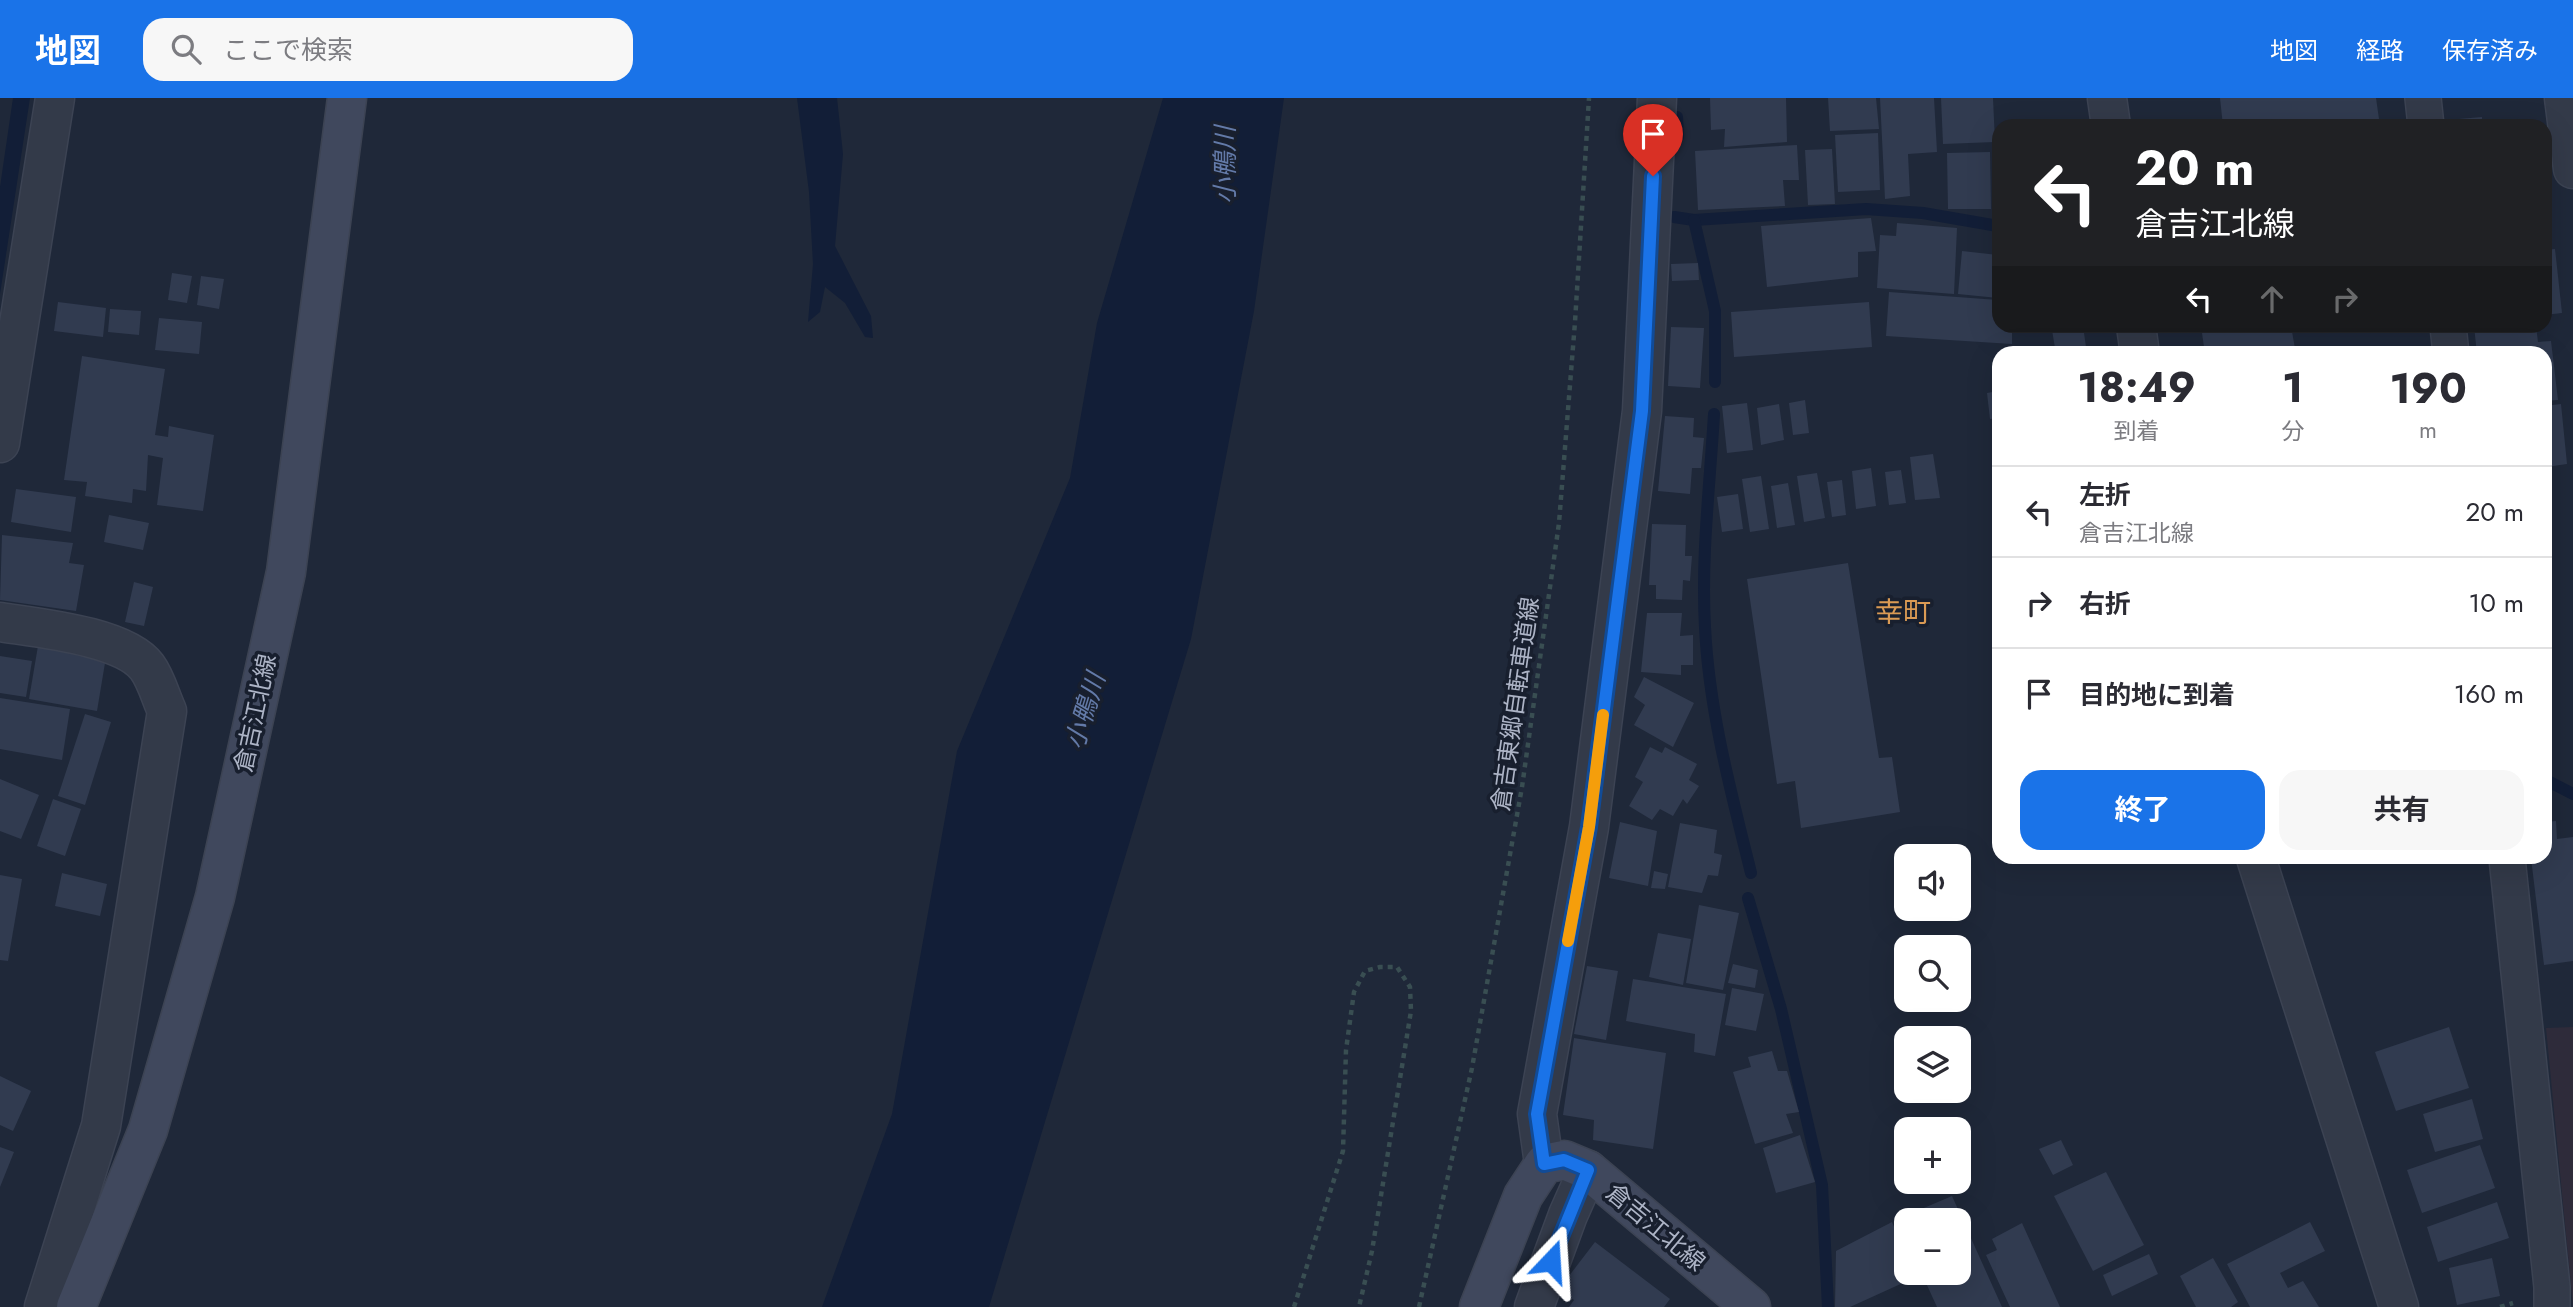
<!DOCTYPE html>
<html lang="ja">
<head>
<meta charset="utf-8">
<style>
	:root { --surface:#fff; --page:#f7f7f7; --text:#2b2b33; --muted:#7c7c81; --line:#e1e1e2; --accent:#1a73e8 }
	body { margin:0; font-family:Jost,"Noto Sans JP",sans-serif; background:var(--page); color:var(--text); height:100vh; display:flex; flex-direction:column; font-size:26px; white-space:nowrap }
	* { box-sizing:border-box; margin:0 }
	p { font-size:23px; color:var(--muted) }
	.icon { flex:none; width:38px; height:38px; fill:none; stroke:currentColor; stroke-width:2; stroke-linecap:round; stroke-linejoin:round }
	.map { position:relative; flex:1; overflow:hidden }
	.details { position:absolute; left:1992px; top:248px; width:560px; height:518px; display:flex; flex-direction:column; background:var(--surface); border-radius:21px; box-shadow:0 7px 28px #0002 }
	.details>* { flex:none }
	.hud { position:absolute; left:1992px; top:21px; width:560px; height:214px; border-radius:21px; box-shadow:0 7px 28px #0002; background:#202124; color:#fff; overflow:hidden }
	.buttons { position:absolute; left:1894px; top:746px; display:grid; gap:14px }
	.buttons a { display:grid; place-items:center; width:77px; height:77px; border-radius:14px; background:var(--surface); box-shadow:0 7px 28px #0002; font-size:35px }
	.pin { position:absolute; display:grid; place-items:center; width:60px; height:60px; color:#fff; margin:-72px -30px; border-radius:50% 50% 50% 0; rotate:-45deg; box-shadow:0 0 7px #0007 }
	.pin .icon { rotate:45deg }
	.me { position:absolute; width:77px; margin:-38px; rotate:20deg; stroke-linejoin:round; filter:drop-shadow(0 0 5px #0008) }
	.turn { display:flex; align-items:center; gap:24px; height:147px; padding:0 28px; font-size:32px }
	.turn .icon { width:91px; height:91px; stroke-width:2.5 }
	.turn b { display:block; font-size:49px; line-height:60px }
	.lanes { display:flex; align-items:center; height:66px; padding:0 28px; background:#0003; justify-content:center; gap:35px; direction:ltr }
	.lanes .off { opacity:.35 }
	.eta { display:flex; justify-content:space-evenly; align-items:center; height:119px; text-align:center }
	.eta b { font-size:42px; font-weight:700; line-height:49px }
	.primary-button { display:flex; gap:14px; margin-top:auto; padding:14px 28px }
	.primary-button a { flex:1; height:80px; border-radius:21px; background:var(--accent); color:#fff; font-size:28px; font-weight:700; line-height:80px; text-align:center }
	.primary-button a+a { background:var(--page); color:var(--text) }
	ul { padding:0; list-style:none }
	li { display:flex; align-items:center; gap:21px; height:91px; padding:0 28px; border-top:2px solid var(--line) }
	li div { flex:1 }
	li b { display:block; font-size:26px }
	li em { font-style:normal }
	header { display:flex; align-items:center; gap:42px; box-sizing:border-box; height:98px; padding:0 35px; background:var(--accent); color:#fff }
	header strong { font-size:33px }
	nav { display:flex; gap:38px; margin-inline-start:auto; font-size:24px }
	.search { width:490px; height:63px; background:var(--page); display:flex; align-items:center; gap:18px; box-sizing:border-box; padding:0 24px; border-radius:21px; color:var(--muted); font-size:26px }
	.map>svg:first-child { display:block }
	.medical { fill:#2e2b3a }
	.water { fill:#121e37 }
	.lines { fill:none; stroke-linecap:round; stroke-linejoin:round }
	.stream { stroke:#121e37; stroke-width:12 }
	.building { fill:#313b50 }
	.pedestrian-casing { stroke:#3c4353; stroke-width:38 }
	.minor-casing { stroke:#3c4353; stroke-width:41 }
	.tertiary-casing { stroke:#3c4353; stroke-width:41 }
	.secondary-casing { stroke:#3c4353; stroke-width:41 }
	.path { stroke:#394e52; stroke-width:4.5; stroke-dasharray:5 5; stroke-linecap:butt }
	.pedestrian { stroke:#333a49; stroke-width:35 }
	.minor { stroke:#333a49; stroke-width:38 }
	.tertiary { stroke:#333a49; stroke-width:38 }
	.secondary { stroke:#40485d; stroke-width:38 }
	.route-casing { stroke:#114b97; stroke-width:18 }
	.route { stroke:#1a73e8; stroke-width:12 }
	.slow { stroke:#f59e0b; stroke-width:12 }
	.labels { text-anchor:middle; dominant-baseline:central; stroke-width:7; stroke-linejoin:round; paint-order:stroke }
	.street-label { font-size:24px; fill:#adb4c6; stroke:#181f2e }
	.water-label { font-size:26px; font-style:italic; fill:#637aa8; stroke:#181f2e }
	.quarter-label { font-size:28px; fill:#da9a54; stroke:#181f2e }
</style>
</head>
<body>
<header>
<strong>地図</strong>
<div class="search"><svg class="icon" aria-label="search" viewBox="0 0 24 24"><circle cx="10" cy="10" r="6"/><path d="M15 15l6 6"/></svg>ここで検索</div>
<nav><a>地図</a><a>経路</a><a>保存済み</a></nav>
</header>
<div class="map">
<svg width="2573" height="1209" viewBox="0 0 2573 1209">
	<rect width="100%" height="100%" fill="#1f2839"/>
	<polygon class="medical" points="2573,929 2573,1209 2546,930"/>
	<g class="water">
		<polygon points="13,0 30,0 0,196 0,89"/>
		<polygon points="797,0 837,0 843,56 835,148 871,218 873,240 865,239 845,205 825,189 820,214 808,224 813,166 809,94"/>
		<polygon points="1163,0 1284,0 1254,213 1191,541 989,1209 822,1209 892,1016 957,653 1070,380 1097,225"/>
	</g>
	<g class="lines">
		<g class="stream">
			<polyline points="1677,19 1678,39"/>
			<polyline points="1674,119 1694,122 1866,111 1923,115 1998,128"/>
			<polyline points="1694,122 1715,213 1715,284"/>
			<path d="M1714 316C1710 386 1701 458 1705 529 1709 613 1731 694 1751 775"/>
			<polyline points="2544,681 2573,696"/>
			<polyline points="1748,800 1781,911 1822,1087 1828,1209"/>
		</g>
	</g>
	<g class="building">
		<polygon points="1710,0 1786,0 1787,44 1724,49 1725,31 1711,32"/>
		<polygon points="1828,0 1876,0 1879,31 1830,33"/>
		<polygon points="1880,0 1934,0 1937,54 1908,56 1910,98 1885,101"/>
		<polygon points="1941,0 1993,0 1995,44 1943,46"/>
		<polygon points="2220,0 2376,0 2380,28 2223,28"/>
		<polygon points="2482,19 2482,28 2448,28 2447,22"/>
		<polygon points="1878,35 1880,92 1838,94 1835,37"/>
		<polygon points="1797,47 1799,82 1783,82 1785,108 1698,112 1695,53"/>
		<polygon points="1832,51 1835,106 1808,107 1805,52"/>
		<polygon points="1990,54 1991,111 1948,111 1947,55"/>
		<polygon points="1871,120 1876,153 1858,154 1858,179 1767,189 1761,128"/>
		<polygon points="1897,125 1957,130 1954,196 1877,190 1880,137 1896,138"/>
		<polygon points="2555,151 2562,215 2544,217 2544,152"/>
		<polygon points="1962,153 1998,157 1998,200 1958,196"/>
		<polygon points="1698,165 1699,182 1672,183 1671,166"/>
		<polygon points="172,175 192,178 187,205 168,202"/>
		<polygon points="201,178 224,181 219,211 197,207"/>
		<polygon points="1889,194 1998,202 1998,228 2012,228 2012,246 1886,238"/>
		<polygon points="58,204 106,210 103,239 54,233"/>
		<polygon points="1869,204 1872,249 1734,259 1731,214"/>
		<polygon points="110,211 141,213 139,237 108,234"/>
		<polygon points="159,220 202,224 199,256 155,252"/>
		<polygon points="2062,228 2083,228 2087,256 2042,256 2041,253 2055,250 2052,232 2063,231"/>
		<polygon points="2201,228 2291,228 2296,256 2205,256"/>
		<polygon points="2474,228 2536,228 2538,244 2551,243 2558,302 2544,303 2544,256 2477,256"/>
		<polygon points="1671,229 1704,230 1700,290 1668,288"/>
		<polygon points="82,258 165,271 155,337 168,339 169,328 214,337 203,413 157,407 163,360 148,357 146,393 133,391 132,405 85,398 87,384 64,382"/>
		<polygon points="1998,293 1998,320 1990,321 1987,295"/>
		<polygon points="1805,302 1809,335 1793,337 1789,305"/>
		<polygon points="1747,305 1753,352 1727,355 1722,308"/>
		<polygon points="1779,306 1784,342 1761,347 1757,310"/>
		<polygon points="2561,306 2567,366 2546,369 2552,404 2544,405 2544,308"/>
		<polygon points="1665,318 1694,320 1693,339 1704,340 1701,370 1692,370 1690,396 1658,393"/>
		<polygon points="1933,356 1940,400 1915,402 1910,359"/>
		<polygon points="1871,370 1876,408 1856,411 1852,373"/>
		<polygon points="1901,372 1906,405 1889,407 1885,374"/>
		<polygon points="1817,375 1825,420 1804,424 1797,378"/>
		<polygon points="1761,378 1769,431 1750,434 1742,381"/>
		<polygon points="1842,382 1846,417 1832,419 1827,384"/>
		<polygon points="1788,385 1795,427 1777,430 1771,388"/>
		<polygon points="16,391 76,399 71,434 11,424"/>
		<polygon points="1738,396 1743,431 1722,434 1717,399"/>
		<polygon points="109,417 149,425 143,452 104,444"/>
		<polygon points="1652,426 1686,427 1685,458 1692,458 1690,483 1683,482 1682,502 1656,501 1656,487 1649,487"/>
		<polygon points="2,437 73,445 69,465 84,467 76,513 0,502"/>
		<polygon points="1848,465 1879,660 1892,659 1900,714 1801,730 1795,683 1777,686 1747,481"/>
		<polygon points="134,484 153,489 144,528 125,524"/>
		<polygon points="1647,515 1682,515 1680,538 1693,537 1693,567 1681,567 1681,577 1641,574"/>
		<polygon points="39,542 107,553 97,613 29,601"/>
		<polygon points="0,558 32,563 26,599 0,595"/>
		<polygon points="1644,579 1694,605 1673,649 1634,627 1645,607 1634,599"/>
		<polygon points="0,600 70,611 62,662 0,651"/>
		<polygon points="85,616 111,624 85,707 58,698"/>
		<polygon points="1650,649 1662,655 1665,649 1697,666 1689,682 1699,688 1687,706 1683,701 1673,718 1660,711 1652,722 1629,708 1643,684 1635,679"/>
		<polygon points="0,681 39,697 21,741 0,733"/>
		<polygon points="53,701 81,711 65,758 37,748"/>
		<polygon points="2556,723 2557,741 2573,739 2573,863 2544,867 2531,760 2544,760 2544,724"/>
		<polygon points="1620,724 1657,733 1648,788 1609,780"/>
		<polygon points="1680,725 1717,732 1714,755 1722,757 1718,778 1708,777 1702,795 1668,789"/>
		<polygon points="1654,773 1668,776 1665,791 1651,790"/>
		<polygon points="62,775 107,786 100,818 55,808"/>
		<polygon points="0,777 22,781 8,863 0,862"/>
		<polygon points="1699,807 1739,815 1723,892 1686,885"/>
		<polygon points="1658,835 1691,841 1683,887 1649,879"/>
		<polygon points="1733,866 1758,872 1755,890 1728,885"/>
		<polygon points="1587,868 1618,873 1606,942 1574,936"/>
		<polygon points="1633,881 1726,896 1715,958 1694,954 1695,936 1626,923"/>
		<polygon points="1732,890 1764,896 1756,933 1725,927"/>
		<polygon points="2449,929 2469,990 2396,1013 2375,954"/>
		<polygon points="1574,940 1666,955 1653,1051 1593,1042 1594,1022 1563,1017"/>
		<polygon points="1772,953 1778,973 1787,973 1799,1014 1786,1016 1793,1035 1755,1046 1733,974 1751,969 1748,959"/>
		<polygon points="0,978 31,993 13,1033 0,1027"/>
		<polygon points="2472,1001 2483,1041 2435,1054 2423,1016"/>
		<polygon points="1800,1037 1815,1084 1776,1095 1763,1050"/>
		<polygon points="2061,1042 2073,1067 2053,1077 2039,1051"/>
		<polygon points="2480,1047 2495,1090 2422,1115 2407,1072"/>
		<polygon points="0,1049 14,1054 0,1089"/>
		<polygon points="2106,1074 2144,1147 2093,1173 2054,1098"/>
		<polygon points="1952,1098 2002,1209 1937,1209 1921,1174 1958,1174 1958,1122 1906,1122 1906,1139 1898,1121"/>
		<polygon points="2497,1104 2509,1140 2438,1164 2427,1129"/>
		<polygon points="1892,1124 1906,1156 1906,1174 1914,1174 1916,1179 1850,1209 1835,1209 1836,1153"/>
		<polygon points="2310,1124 2325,1153 2280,1175 2288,1190 2303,1183 2319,1209 2250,1209 2227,1166"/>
		<polygon points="2022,1125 2060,1209 2010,1209 1986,1157 1997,1152 1992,1141"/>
		<polygon points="1595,1144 1670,1201 1664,1209 1569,1209 1574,1202 1559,1191"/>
		<polygon points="2149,1156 2158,1176 2112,1198 2103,1177"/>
		<polygon points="2213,1160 2238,1204 2231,1209 2196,1209 2180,1178"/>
		<polygon points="2492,1160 2500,1198 2457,1207 2449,1170"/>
	</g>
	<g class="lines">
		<g class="pedestrian-casing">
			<g id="pedestrian">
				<polyline points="2423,0 2426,28"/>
				<polyline points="2448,228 2451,256"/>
				<polyline points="2507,760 2552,1189 2552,1209"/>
			</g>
		</g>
		<g class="minor-casing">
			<g id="minor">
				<polyline points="2564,0 2573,71"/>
				<polyline points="0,345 55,0"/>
				<path d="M0 524C38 530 124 538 147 569 156 581 161 600 167 613L101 1028 44 1209"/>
				<polyline points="1544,1066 1537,1016 1589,729 1642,313 1657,0"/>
				<polyline points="1534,1209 1568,1117 1588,1072"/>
			</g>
		</g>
		<g class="tertiary-casing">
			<g id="tertiary">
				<polyline points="2107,0 2111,28"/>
				<polyline points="2136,228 2140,256"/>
				<polyline points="2256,760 2399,1209"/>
			</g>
		</g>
		<g class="secondary-casing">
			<g id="secondary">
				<polyline points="76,1209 148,1032 215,799 286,474 347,0"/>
				<polyline points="1479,1209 1523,1098 1544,1066 1564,1062 1588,1072 1751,1209"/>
			</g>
		</g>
		<g class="path">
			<polyline points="1294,1209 1343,1053 1346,952 1354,894 1365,873 1380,869 1397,869 1410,889 1411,913 1372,1153 1359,1209"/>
			<polyline points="1419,1209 1472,970 1522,689 1559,425 1575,224 1589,0"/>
			<polyline points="2500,1209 2513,1205"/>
		</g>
		<use href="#pedestrian" class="pedestrian"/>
		<use href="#minor" class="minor"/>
		<use href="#tertiary" class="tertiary"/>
		<use href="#secondary" class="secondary"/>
	</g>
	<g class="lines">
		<g class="route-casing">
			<polyline id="route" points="1551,1163 1588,1072 1564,1062 1544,1066 1537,1016 1589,729 1642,313 1653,78"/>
		</g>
		<use href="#route" class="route"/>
		<polyline class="slow" points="1568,843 1589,729 1603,617"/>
	</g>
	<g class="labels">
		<g class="street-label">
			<text transform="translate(1515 606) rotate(-82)">倉吉東郷自転車道線</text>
			<text transform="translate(255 615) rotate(-78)">倉吉江北線</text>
			<text transform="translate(1656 1129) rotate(40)">倉吉江北線</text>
		</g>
		<g class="water-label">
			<text transform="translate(1225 67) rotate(-90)">小鴨川</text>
			<text transform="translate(1085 613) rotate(-73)">小鴨川</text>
		</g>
		<g class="quarter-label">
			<text x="1903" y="514">幸町</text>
		</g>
	</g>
</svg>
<div class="buttons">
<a><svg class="icon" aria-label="sound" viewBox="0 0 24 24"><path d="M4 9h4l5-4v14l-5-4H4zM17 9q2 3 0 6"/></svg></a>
<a><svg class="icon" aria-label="search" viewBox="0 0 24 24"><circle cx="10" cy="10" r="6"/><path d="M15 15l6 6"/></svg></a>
<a><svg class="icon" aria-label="layers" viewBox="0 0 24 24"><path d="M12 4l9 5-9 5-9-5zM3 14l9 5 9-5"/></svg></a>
<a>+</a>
<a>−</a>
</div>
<div class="pin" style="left:1653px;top:78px;background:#d93025"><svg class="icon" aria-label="arrive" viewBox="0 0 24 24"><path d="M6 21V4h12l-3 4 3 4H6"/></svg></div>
<svg class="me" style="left:1551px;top:1163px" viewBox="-20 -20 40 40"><path d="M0-17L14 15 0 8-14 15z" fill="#1a73e8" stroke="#fff" stroke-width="4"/></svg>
<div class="hud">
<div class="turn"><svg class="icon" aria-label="left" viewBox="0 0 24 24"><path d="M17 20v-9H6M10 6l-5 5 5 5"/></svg><div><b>20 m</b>倉吉江北線</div></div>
<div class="lanes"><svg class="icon" aria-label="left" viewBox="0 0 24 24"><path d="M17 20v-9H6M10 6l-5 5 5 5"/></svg><svg class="icon off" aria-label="ahead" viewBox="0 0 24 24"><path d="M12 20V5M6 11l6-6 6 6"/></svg><svg class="icon off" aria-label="right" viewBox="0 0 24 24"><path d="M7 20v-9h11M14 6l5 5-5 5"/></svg></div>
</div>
<section class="details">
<div class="eta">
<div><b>18:49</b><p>到着</p></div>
<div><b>1</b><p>分</p></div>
<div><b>190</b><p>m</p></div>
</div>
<ul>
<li><svg class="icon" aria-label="left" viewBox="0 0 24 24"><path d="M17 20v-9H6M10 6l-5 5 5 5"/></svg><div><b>左折</b><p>倉吉江北線</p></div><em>20 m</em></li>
<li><svg class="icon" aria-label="right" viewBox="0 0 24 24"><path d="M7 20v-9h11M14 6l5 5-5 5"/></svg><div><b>右折</b></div><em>10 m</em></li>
<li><svg class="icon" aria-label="arrive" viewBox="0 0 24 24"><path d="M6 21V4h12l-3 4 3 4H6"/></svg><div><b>目的地に到着</b></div><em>160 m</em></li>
</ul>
<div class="primary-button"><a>終了</a><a>共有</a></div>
</section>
</div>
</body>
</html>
